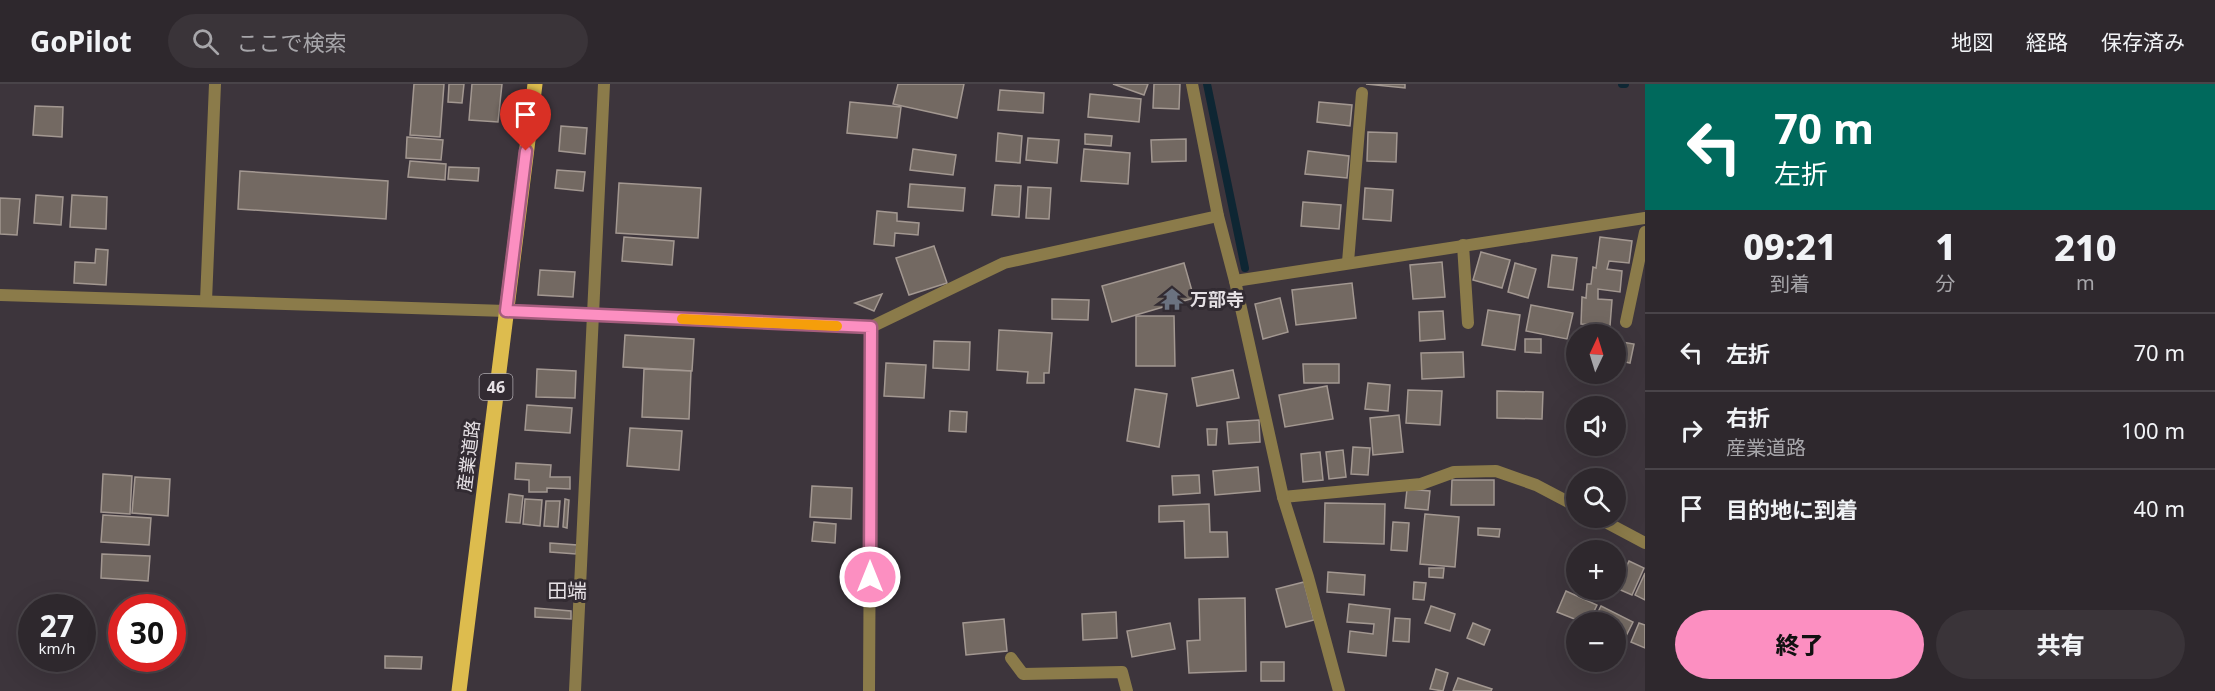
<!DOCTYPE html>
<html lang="ja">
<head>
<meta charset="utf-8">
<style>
	:root { --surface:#2e282d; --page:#3a3439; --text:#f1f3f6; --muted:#a7a6aa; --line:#494449; --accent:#fc8fc1 }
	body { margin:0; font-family:"Noto Sans","Noto Sans JP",sans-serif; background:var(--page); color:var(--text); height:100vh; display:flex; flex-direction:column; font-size:22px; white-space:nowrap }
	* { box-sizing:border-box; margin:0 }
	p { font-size:20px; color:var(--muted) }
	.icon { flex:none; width:33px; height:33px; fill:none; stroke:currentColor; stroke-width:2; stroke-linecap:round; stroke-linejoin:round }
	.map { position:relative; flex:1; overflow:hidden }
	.panel { display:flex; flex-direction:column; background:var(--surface); width:570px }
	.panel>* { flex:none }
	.top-card { background:#00695c; color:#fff; overflow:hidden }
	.needle { width:39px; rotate:4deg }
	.tools { position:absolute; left:1566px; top:240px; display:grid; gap:12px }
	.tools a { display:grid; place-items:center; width:60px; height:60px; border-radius:50%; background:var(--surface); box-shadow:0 6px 24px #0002,0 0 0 2px var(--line); font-size:30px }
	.speed { position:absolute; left:18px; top:510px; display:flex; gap:12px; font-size:30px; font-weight:700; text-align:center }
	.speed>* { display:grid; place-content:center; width:78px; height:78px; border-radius:50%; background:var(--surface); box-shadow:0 6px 24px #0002,0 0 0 2px var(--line); line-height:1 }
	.speed small { font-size:15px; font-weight:400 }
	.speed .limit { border:9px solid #d22; background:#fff; color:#111 }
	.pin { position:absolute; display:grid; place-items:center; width:51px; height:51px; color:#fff; margin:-62px -26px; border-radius:50% 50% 50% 0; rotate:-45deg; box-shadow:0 0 6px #0007 }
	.pin .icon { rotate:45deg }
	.me { position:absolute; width:66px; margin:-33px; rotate:0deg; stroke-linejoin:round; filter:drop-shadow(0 0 4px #0008) }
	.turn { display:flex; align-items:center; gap:21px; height:126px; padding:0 30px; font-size:27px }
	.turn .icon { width:78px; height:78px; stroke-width:2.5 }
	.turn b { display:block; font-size:42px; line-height:51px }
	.eta { display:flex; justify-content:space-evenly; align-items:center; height:102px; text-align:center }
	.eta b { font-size:36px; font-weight:800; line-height:42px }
	.cta { display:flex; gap:12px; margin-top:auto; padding:12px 30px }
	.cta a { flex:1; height:69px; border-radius:36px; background:var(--accent); color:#111; font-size:24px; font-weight:800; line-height:69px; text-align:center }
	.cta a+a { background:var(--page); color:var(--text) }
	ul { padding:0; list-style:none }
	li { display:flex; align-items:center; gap:18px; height:78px; padding:0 30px; border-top:2px solid var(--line) }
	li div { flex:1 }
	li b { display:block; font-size:22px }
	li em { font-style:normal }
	header { display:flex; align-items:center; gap:36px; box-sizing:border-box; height:84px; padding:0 30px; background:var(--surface); border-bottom:2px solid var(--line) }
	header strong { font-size:28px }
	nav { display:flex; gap:33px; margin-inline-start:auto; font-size:21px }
	.search { width:420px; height:54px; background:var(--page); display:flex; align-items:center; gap:15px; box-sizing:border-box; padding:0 21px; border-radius:33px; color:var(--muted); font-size:22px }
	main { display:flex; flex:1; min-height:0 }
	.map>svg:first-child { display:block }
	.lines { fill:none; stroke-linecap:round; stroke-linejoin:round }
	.stream { stroke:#0e2633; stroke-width:8 }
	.building { fill:#736962; stroke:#a39891; stroke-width:1.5 }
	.service { stroke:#8b7b4a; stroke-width:12 }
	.minor { stroke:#8b7b4a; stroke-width:12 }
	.primary { stroke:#ddbc4e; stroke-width:15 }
	.route-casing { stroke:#a45d7d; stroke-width:15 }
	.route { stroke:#fc8fc1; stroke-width:10 }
	.slow { stroke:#f59e0b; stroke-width:10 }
	.labels { text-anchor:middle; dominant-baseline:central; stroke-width:6; stroke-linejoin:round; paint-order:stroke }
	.shield { fill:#322b32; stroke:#afaaaf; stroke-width:1.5 }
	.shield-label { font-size:16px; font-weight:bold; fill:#e5e0e4 }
	.poi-label { font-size:18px; font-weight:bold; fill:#e5e0e4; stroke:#322b32; text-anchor:start }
	.street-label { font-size:18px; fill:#e5e0e4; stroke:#322b32 }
	.neighbourhood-label { font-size:20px; fill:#e5e0e4; stroke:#322b32 }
</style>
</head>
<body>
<header>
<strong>GoPilot</strong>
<div class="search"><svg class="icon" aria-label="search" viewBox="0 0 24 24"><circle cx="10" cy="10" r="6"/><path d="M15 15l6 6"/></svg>ここで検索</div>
<nav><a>地図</a><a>経路</a><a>保存済み</a></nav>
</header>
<main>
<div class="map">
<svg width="1645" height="607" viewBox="0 0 1645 607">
	<rect width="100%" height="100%" fill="#3d353c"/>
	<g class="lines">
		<g class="stream">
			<polyline points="1207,0 1245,184"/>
			<polyline points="1622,0 1625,0"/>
		</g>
	</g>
	<g class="building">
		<polygon points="414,0 444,0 440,53 410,51"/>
		<polygon points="449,0 464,0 462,19 448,18"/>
		<polygon points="472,0 502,0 498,38 469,36"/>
		<polygon points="898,0 964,0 957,34 893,20"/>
		<polygon points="1113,0 1148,0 1144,11"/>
		<polygon points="1154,0 1180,0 1179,25 1153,24"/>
		<polygon points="1366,0 1405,0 1405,4"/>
		<polygon points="1000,6 1044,9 1043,29 998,26"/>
		<polygon points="1090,10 1141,15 1139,38 1088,33"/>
		<polygon points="850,18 901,23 897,54 847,49"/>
		<polygon points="1319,18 1352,21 1350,42 1317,38"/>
		<polygon points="35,22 63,23 62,53 33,51"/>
		<polygon points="561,42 587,44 585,70 559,67"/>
		<polygon points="1368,48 1397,49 1396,78 1367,77"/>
		<polygon points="998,49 1022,52 1020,79 996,77"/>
		<polygon points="1085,50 1112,52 1111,62 1085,60"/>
		<polygon points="407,53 443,56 441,76 406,74"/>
		<polygon points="1028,54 1059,56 1057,79 1026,76"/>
		<polygon points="1186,55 1186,77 1152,78 1151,56"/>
		<polygon points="913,65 956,71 953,91 910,86"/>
		<polygon points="1084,65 1130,69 1128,100 1081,97"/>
		<polygon points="1308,67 1349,72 1347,94 1305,90"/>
		<polygon points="410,77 446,80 445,96 408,93"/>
		<polygon points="449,83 479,84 478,97 448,95"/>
		<polygon points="557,86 585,88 583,107 555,104"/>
		<polygon points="240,87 388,97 386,135 238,125"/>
		<polygon points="619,99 701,104 698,154 616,149"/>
		<polygon points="910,100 965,104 963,127 908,123"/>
		<polygon points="995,101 1021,102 1019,133 992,131"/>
		<polygon points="1028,103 1051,104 1049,135 1026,134"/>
		<polygon points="1365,104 1393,106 1391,137 1363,135"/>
		<polygon points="36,111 63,113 61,141 34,139"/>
		<polygon points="72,111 107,113 106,145 70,143"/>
		<polygon points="0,114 20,115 17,151 0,150"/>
		<polygon points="1303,118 1341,121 1339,145 1301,142"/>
		<polygon points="877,127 897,129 897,137 919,139 918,151 895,149 894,162 874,160"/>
		<polygon points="624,153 674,157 672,181 622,177"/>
		<polygon points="1600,153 1632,157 1629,179 1609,177 1607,185 1622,187 1620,208 1598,205 1598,215 1612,216 1610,242 1581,240 1582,213 1586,214 1587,200 1591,200 1593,183 1596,184"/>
		<polygon points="934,162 947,199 909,211 896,174"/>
		<polygon points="96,165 108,166 106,201 74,199 75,178 95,179"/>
		<polygon points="1481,168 1510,176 1502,204 1473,196"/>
		<polygon points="1552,171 1577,174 1573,206 1548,203"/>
		<polygon points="1442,178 1445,213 1413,215 1410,181"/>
		<polygon points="1184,179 1194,214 1112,238 1102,202"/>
		<polygon points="1515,179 1536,185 1528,214 1508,208"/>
		<polygon points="540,186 575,188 573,213 538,211"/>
		<polygon points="1352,199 1356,234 1296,241 1292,206"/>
		<polygon points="882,210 874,227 855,219"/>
		<polygon points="1280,214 1288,248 1263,255 1255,220"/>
		<polygon points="1052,215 1089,216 1088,236 1052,235"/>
		<polygon points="1531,221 1573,229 1567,255 1526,247"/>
		<polygon points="1488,226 1520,231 1515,266 1482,261"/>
		<polygon points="1443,227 1445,255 1420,257 1419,228"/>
		<polygon points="1136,232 1174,232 1175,282 1136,282"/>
		<polygon points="999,246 1052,249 1049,289 1044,289 1044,299 1027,299 1028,288 997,286"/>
		<polygon points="1576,247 1600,250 1576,250 1576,262 1574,262"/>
		<polygon points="625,251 694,255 692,287 623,283"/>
		<polygon points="1525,255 1541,255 1541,269 1525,268"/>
		<polygon points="934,257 970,258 969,286 933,284"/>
		<polygon points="1616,257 1634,260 1630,279 1616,276"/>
		<polygon points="1463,268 1464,293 1422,295 1421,269"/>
		<polygon points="886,279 926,281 924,314 884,312"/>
		<polygon points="1303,280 1339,280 1339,299 1304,299"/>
		<polygon points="537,285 576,287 575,314 536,313"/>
		<polygon points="644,285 691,287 689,335 642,333"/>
		<polygon points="1233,286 1239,314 1197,322 1192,294"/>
		<polygon points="1368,299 1390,301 1388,327 1365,325"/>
		<polygon points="1327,302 1333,335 1285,343 1279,311"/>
		<polygon points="1135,305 1167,310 1159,363 1127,357"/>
		<polygon points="1408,306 1442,307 1440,341 1406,339"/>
		<polygon points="1497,307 1543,308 1542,335 1497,334"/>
		<polygon points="527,321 572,324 570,349 525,346"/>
		<polygon points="950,327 967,328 966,348 949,347"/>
		<polygon points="1399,331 1403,368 1373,371 1370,334"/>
		<polygon points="1259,336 1260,358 1229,360 1227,338"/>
		<polygon points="630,344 682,347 679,386 627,382"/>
		<polygon points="1207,345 1217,345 1216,361 1208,361"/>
		<polygon points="1353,363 1370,364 1368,391 1351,390"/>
		<polygon points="1343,366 1346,393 1329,395 1326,368"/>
		<polygon points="1320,368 1323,396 1303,398 1301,370"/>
		<polygon points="516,379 551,381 550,393 570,393 570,405 547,404 547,408 529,408 529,396 515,395"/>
		<polygon points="1258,383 1260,407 1215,411 1213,387"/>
		<polygon points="103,390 132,392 130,430 101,428"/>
		<polygon points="1199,391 1200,409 1173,411 1172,392"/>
		<polygon points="135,393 170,395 168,432 132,429"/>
		<polygon points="1452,396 1494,396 1494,421 1451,421"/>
		<polygon points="812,402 852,404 851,435 810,433"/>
		<polygon points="1407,405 1430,407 1428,426 1405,424"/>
		<polygon points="509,410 523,412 520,439 506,438"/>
		<polygon points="525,415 542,416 540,442 523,440"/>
		<polygon points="565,415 569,416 567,444 563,443"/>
		<polygon points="546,417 560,417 558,443 544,442"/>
		<polygon points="1325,419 1385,420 1384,460 1324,458"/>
		<polygon points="1209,420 1210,448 1227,448 1228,473 1185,474 1184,437 1159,438 1159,422"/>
		<polygon points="1425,430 1459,433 1455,483 1420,480"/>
		<polygon points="103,431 151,434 149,461 101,458"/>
		<polygon points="814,438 836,440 835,459 812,457"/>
		<polygon points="1393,438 1409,439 1407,467 1391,466"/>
		<polygon points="1478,444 1500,445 1499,453 1478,451"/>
		<polygon points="550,459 577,461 576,470 550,468"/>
		<polygon points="102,470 150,472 148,497 101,494"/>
		<polygon points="1629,477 1644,484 1632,511 1616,504 1616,485 1624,488"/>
		<polygon points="1429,484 1444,484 1443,494 1429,493"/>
		<polygon points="1328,488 1365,491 1364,511 1327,508"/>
		<polygon points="1645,489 1645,516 1635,511"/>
		<polygon points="1304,498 1314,536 1286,543 1276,505"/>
		<polygon points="1414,498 1426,499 1424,516 1413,515"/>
		<polygon points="1566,507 1597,521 1589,538 1582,538 1557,528"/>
		<polygon points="1245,514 1246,587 1189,589 1187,557 1200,556 1199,515"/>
		<polygon points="1349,520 1390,525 1386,572 1348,568 1350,547 1373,550 1374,540 1347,538"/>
		<polygon points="1431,522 1455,530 1450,547 1425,539"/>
		<polygon points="1601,522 1633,538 1625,554 1616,550 1616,538 1593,538"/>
		<polygon points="535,524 571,527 571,535 535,533"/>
		<polygon points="1116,528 1117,554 1083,556 1082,530"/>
		<polygon points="1395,534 1410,535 1409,558 1393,557"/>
		<polygon points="1004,535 1007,567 966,571 963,539"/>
		<polygon points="1170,539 1175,565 1132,573 1127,547"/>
		<polygon points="1473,539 1490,546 1484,561 1467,554"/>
		<polygon points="1639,539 1645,541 1645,564 1631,558"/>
		<polygon points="385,572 422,573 421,585 385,584"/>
		<rect x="1261" y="578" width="23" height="19"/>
		<polygon points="1436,585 1448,589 1443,607 1430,605"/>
		<polygon points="1458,594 1492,605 1491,607 1453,607"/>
	</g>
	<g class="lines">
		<g class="service">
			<polyline points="1463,161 1468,239"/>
			<polyline points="1626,238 1645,148"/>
			<polyline points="1283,413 1421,400 1454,388 1496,387 1536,401 1576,422"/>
			<polyline points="1598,434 1645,459"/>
			<polyline points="1011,574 1023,590 1122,588 1127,607"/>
		</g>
		<g class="minor">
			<polyline points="1192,0 1218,132 1235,197 1283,413 1308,493 1339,607"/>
			<polyline points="1348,178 1362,9"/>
			<polyline points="1235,197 1645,134"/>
			<polyline points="0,211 506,227 871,243 1004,179 1218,132"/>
			<polyline points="206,217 215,0"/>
			<polyline points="575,607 604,0"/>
			<polyline points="869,607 871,243"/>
		</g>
		<polyline class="primary" points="459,607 535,0"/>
	</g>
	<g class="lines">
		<g class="route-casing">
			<polyline id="route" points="526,67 506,227 871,243 870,493"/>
		</g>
		<use href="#route" class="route"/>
		<polyline class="slow" points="682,235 837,242"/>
	</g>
	<defs>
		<g id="temple-bare" transform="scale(1.8)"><path d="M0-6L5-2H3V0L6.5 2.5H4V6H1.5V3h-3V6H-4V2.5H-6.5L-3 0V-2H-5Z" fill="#6b7280" stroke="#322b32" stroke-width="2.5" paint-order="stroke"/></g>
	</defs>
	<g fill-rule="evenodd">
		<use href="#temple-bare" x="1172" y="215"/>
	</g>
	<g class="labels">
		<rect class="shield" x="479.5" y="290" width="33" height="26" rx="4.5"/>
		<g class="shield-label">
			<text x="496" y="303">46</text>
		</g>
		<g class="poi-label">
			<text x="1190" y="215">万部寺</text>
		</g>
		<g class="street-label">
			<text transform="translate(468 372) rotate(-83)">産業道路</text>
		</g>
		<g class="neighbourhood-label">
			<text x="567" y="506">田端</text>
		</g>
	</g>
</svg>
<div class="tools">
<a><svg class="needle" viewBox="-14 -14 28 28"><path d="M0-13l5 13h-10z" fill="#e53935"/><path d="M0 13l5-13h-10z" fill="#a7a6aa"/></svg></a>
<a><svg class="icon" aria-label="sound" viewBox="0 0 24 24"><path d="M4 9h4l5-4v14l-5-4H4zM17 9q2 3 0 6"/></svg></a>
<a><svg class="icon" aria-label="search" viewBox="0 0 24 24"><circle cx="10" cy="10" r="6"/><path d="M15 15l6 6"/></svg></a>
<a>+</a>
<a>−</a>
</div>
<div class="speed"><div>27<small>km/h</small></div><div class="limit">30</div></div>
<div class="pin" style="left:526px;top:67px;background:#d93025"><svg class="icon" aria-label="arrive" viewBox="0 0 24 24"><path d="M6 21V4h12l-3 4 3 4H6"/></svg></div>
<svg class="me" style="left:870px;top:493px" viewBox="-20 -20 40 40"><circle r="17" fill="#fc8fc1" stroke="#fff" stroke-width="3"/><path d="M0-11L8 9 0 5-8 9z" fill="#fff"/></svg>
</div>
<section class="panel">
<div class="top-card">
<div class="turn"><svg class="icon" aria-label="left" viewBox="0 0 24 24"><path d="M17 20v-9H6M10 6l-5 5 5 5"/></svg><div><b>70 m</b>左折</div></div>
</div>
<div class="eta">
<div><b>09:21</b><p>到着</p></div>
<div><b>1</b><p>分</p></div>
<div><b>210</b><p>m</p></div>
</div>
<ul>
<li><svg class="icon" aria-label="left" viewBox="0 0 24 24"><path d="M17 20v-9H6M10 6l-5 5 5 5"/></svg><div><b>左折</b></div><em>70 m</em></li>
<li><svg class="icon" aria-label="right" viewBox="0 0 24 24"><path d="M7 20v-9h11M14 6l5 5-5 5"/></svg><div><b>右折</b><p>産業道路</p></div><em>100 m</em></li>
<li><svg class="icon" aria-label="arrive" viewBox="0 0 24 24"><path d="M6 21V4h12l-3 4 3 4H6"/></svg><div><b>目的地に到着</b></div><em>40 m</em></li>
</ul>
<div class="cta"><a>終了</a><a>共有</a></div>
</section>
</main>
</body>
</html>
